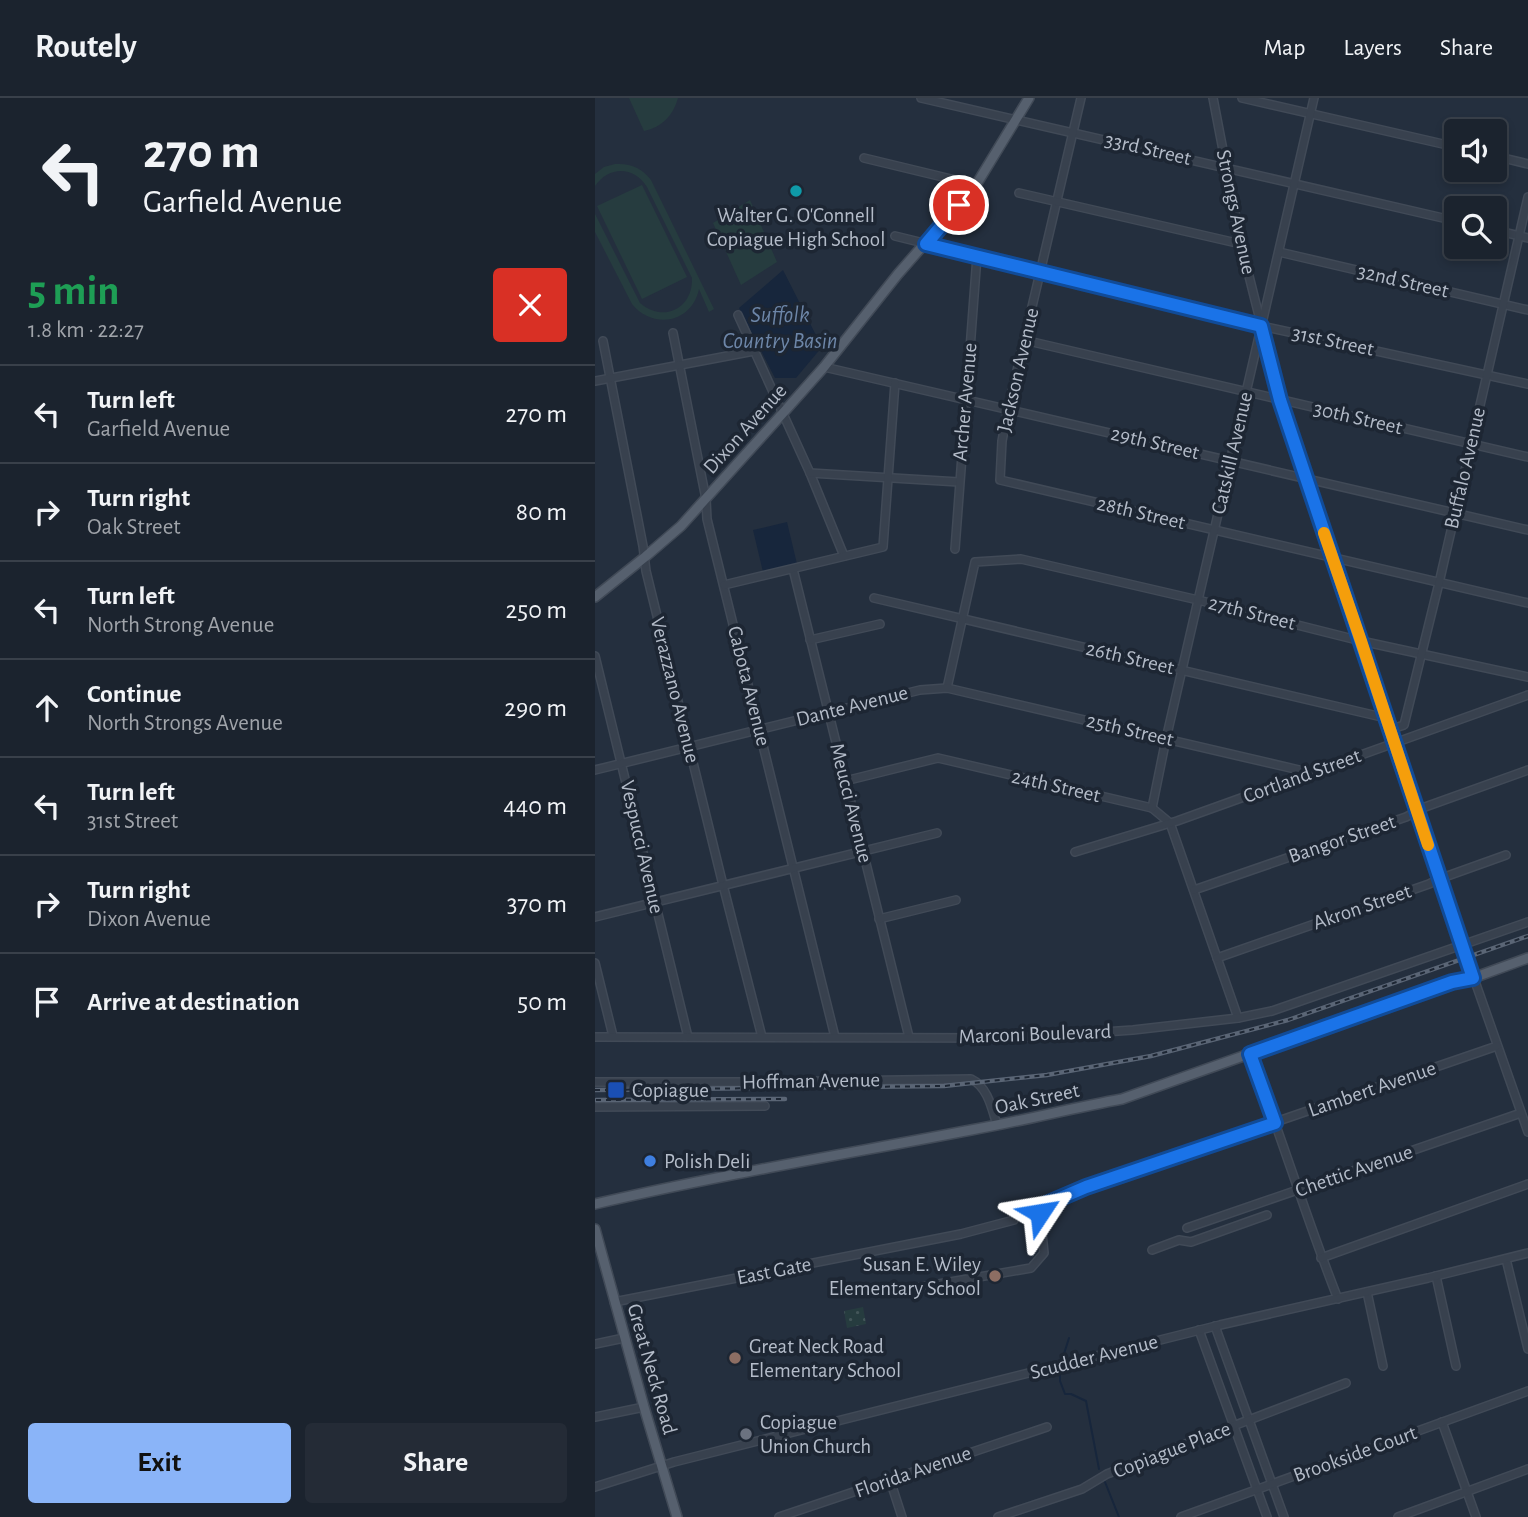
<!DOCTYPE html>
<html lang="en">
<head>
<meta charset="utf-8">
<style>
	:root { --surface:#1b232e; --page:#242b36; --text:#f1f3f6; --muted:#a0a4aa; --line:#39404a; --accent:#8ab4f8 }
	body { margin:0; font-family:"Alegreya Sans",sans-serif; background:var(--page); color:var(--text); height:100vh; display:flex; flex-direction:column; font-size:26px; white-space:nowrap }
	* { box-sizing:border-box; margin:0 }
	p { font-size:23px; color:var(--muted) }
	.icon { flex:none; width:38px; height:38px; fill:none; stroke:currentColor; stroke-width:2; stroke-linecap:round; stroke-linejoin:round }
	.map { position:relative; flex:1; overflow:hidden }
	.sheet { display:flex; flex-direction:column; background:var(--surface); width:595px }
	.sheet>* { flex:none }
	.top-card { background:#1b232e; color:var(--text); overflow:hidden }
	.controls { position:absolute; left:849px; top:21px; display:grid; gap:14px }
	.controls a { display:grid; place-items:center; width:63px; height:63px; border-radius:7px; background:var(--surface); box-shadow:0 4px 10px #0003,0 0 0 2px var(--line); font-size:35px }
	.pin { position:absolute; display:grid; place-items:center; width:60px; height:60px; color:#fff; margin:-30px; border:4px solid #fff; border-radius:50%; box-shadow:0 2px 7px #0007 }
	.me { position:absolute; width:77px; margin:-38px; rotate:57deg; stroke-linejoin:round; filter:drop-shadow(0 0 5px #0008) }
	.turn { display:flex; align-items:center; gap:24px; height:147px; padding:0 28px; font-size:32px }
	.turn .icon { width:91px; height:91px; stroke-width:2.5 }
	.turn b { display:block; font-size:49px; line-height:60px }
	.round { display:grid; place-items:center; flex:none; width:74px; height:74px; border-radius:7px; background:var(--page) }
	.summary { display:flex; align-items:center; justify-content:space-between; height:119px; padding:0 28px }
	h1 { font-size:42px; font-weight:600; line-height:52px; color:#1e9e55 }
	.action { display:flex; gap:14px; margin-top:auto; padding:14px 28px }
	.action a { flex:1; height:80px; border-radius:7px; background:var(--accent); color:#111; font-size:28px; font-weight:600; line-height:80px; text-align:center }
	.action a+a { background:var(--page); color:var(--text) }
	ul { padding:0; list-style:none }
	li { display:flex; align-items:center; gap:21px; height:98px; padding:0 28px; border-top:2px solid var(--line) }
	li div { flex:1 }
	li b { display:block; font-size:26px }
	li em { font-style:normal }
	header { display:flex; align-items:center; gap:42px; box-sizing:border-box; height:98px; padding:0 35px; background:var(--surface); border-bottom:2px solid var(--line) }
	header strong { font-size:33px }
	nav { display:flex; gap:38px; margin-inline-start:auto; font-size:24px }
	main { display:flex; flex:1; min-height:0 }
	.map>svg:first-child { display:block }
	.park { fill:url(#park-dots) }
	.pitch { fill:#263c3f }
	.water { fill:#17263c }
	.lines { fill:none; stroke-linecap:round; stroke-linejoin:round }
	.stream { stroke:#17263c; stroke-width:2 }
	.minor-casing { stroke:#414a57; stroke-width:10 }
	.major-casing { stroke:#414a57; stroke-width:12 }
	.minor { stroke:#38414e; stroke-width:7 }
	.major { stroke:#56606e; stroke-width:9 }
	.rail-casing { stroke:#5a6575; stroke-width:4.5 }
	.rail { stroke:#1d2633; stroke-width:2; stroke-dasharray:5; stroke-linecap:butt }
	.route-casing { stroke:#114b97; stroke-width:18 }
	.route { stroke:#1a73e8; stroke-width:12 }
	.slow { stroke:#f59e0b; stroke-width:12 }
	.culture-dot { fill:#0f9aa8; stroke:#1d2633; stroke-width:2.5 }
	.transit-dot { fill:#1a4fb4; stroke:#1d2633; stroke-width:2.5 }
	.shop-dot { fill:#3f7fe0; stroke:#1d2633; stroke-width:2.5 }
	.education-dot { fill:#8d6e63; stroke:#1d2633; stroke-width:2.5 }
	.worship-dot { fill:#6b7280; stroke:#1d2633; stroke-width:2.5 }
	.labels { text-anchor:middle; dominant-baseline:central; stroke-width:7; stroke-linejoin:round; paint-order:stroke }
	.street-label { font-size:21px; fill:#b4bcc9; stroke:#1d2633 }
	.poi-label { font-size:21px; fill:#b4bcc9; stroke:#1d2633; text-anchor:start }
	.water-label { font-size:23px; font-style:italic; fill:#6d86a8; stroke:#1d2633 }
</style>
</head>
<body>
<header>
<strong>Routely</strong>
<nav><a>Map</a><a>Layers</a><a>Share</a></nav>
</header>
<main>
<section class="sheet">
<div class="top-card">
<div class="turn"><svg class="icon" aria-label="left" viewBox="0 0 24 24"><path d="M17 20v-9H6M10 6l-5 5 5 5"/></svg><div><b>270 m</b>Garfield Avenue</div></div>
</div>
<div class="summary"><div><h1>5 min</h1><p>1.8 km · 22:27</p></div><a class="round" style="background:#d93025;color:#fff"><svg class="icon" aria-label="close" viewBox="0 0 24 24"><path d="M6 6l12 12M18 6L6 18"/></svg></a></div>
<ul>
<li><svg class="icon" aria-label="left" viewBox="0 0 24 24"><path d="M17 20v-9H6M10 6l-5 5 5 5"/></svg><div><b>Turn left</b><p>Garfield Avenue</p></div><em>270 m</em></li>
<li><svg class="icon" aria-label="right" viewBox="0 0 24 24"><path d="M7 20v-9h11M14 6l5 5-5 5"/></svg><div><b>Turn right</b><p>Oak Street</p></div><em>80 m</em></li>
<li><svg class="icon" aria-label="left" viewBox="0 0 24 24"><path d="M17 20v-9H6M10 6l-5 5 5 5"/></svg><div><b>Turn left</b><p>North Strong Avenue</p></div><em>250 m</em></li>
<li><svg class="icon" aria-label="ahead" viewBox="0 0 24 24"><path d="M12 20V5M6 11l6-6 6 6"/></svg><div><b>Continue</b><p>North Strongs Avenue</p></div><em>290 m</em></li>
<li><svg class="icon" aria-label="left" viewBox="0 0 24 24"><path d="M17 20v-9H6M10 6l-5 5 5 5"/></svg><div><b>Turn left</b><p>31st Street</p></div><em>440 m</em></li>
<li><svg class="icon" aria-label="right" viewBox="0 0 24 24"><path d="M7 20v-9h11M14 6l5 5-5 5"/></svg><div><b>Turn right</b><p>Dixon Avenue</p></div><em>370 m</em></li>
<li><svg class="icon" aria-label="arrive" viewBox="0 0 24 24"><path d="M6 21V4h12l-3 4 3 4H6"/></svg><div><b>Arrive at destination</b></div><em>50 m</em></li>
</ul>
<div class="action"><a>Exit</a><a>Share</a></div>
</section>
<div class="map">
<svg width="933" height="1419" viewBox="0 0 933 1419">
	<defs>
		<pattern id="park-dots" width="8" height="8" patternUnits="userSpaceOnUse" patternTransform="scale(1.75)"><rect width="8" height="8" fill="#263c3f"/><path d="M2 2h.1M6 6h.1" fill="none" stroke="#435659" stroke-width="1.8" stroke-linecap="round"/></pattern>
	</defs>
	<rect width="100%" height="100%" fill="#242f3e"/>
	<polygon class="park" points="268,1209 271,1226 252,1230 249,1213"/>
	<g class="pitch">
		<path d="M34 0H83C78 18 67 29 49 33Z"/>
		<path d="M20 66C36 65 47 70 56 82L119 211 114 214 104 191C97 225 58 232 37 206L0 134V116L45 205C68 225 98 211 97 180L52 89C39 68 14 68 0 88V76L9 69Z"/>
		<polygon points="47,87 92,179 47,201 2,108"/>
		<polygon points="155,102 182,164 146,187 118,125"/>
	</g>
	<g class="water">
		<polygon points="188,172 227,249 201,280 180,280 144,210"/>
		<polygon points="192,424 202,466 168,474 158,432"/>
	</g>
	<g class="lines">
		<g class="stream">
			<polyline points="467,1262 474,1240"/>
			<polyline points="465,1277 465,1283 470,1296 476,1296 491,1303 504,1371"/>
			<polyline points="510,1384 524,1419"/>
		</g>
		<g class="minor-casing">
			<g id="minor">
				<polyline points="326,0 861,123"/>
				<polyline points="486,0 413,311 407,343 405,382 933,505"/>
				<polyline points="618,0 646,146 685,302 844,781 933,1034"/>
				<polyline points="647,0 861,49"/>
				<polyline points="900,58 933,66"/>
				<polyline points="269,60 381,87"/>
				<polyline points="424,95 646,146"/>
				<polyline points="900,132 933,140"/>
				<polyline points="300,138 666,228 933,286"/>
				<polyline points="684,154 933,212"/>
				<polyline points="143,217 215,375 249,458"/>
				<polyline points="78,235 111,401 112,421 240,939"/>
				<polyline points="429,242 933,359"/>
				<polyline points="8,243 48,448 51,473 128,787 167,939"/>
				<polyline points="229,269 933,432"/>
				<polyline points="0,283 159,253"/>
				<polyline points="215,375 364,384"/>
				<polyline points="360,451 382,158"/>
				<polyline points="198,471 314,939"/>
				<polyline points="129,487 288,449 300,285"/>
				<polyline points="279,500 791,620"/>
				<polyline points="215,542 285,526"/>
				<polyline points="0,558 93,939"/>
				<polyline points="352,590 380,464 426,461 603,502 766,543 933,579"/>
				<polyline points="794,632 809,627 844,485 933,99"/>
				<polyline points="0,672 325,592 352,590 717,675"/>
				<polyline points="250,683 343,660 557,710 575,725 643,920"/>
				<polyline points="557,710 571,641 719,0"/>
				<polyline points="480,754 582,723 933,597"/>
				<polyline points="599,792 811,719 830,709 933,672"/>
				<polyline points="0,819 342,735"/>
				<polyline points="284,821 361,802"/>
				<polyline points="622,860 834,786 844,781 911,757"/>
				<polyline points="0,865 18,938"/>
				<polyline points="0,939 420,940 538,932 643,920 677,913 933,824"/>
				<path d="M655 956C686 1037 711 1120 743 1201"/>
				<path d="M0 984H163L376 981C393 989 397 1011 402 1027"/>
				<polyline points="0,1009 170,1008"/>
				<polyline points="592,1130 926,1015"/>
				<polyline points="557,1152 584,1142 596,1144 672,1117"/>
				<polyline points="726,1160 933,1086"/>
				<polyline points="911,1161 933,1251"/>
				<polyline points="841,1178 861,1268"/>
				<polyline points="303,1193 436,1170 449,1155 445,1115 449,1107 491,1089 902,948"/>
				<polyline points="772,1194 788,1268"/>
				<polyline points="19,1204 366,1136 419,1122"/>
				<polyline points="620,1228 689,1419"/>
				<polyline points="604,1232 672,1419"/>
				<polyline points="0,1246 29,1240"/>
				<polyline points="0,1319 49,1309"/>
				<polyline points="847,1324 881,1419"/>
				<polyline points="295,1382 307,1419"/>
				<polyline points="0,1389 79,1364 625,1227 833,1180 933,1155"/>
				<polyline points="184,1419 452,1329"/>
				<polyline points="403,1419 487,1391 512,1376 751,1285"/>
				<polyline points="586,1419 933,1293"/>
				<polyline points="803,1419 933,1371"/>
			</g>
		</g>
		<g class="major-casing">
			<g id="major">
				<polyline points="0,499 50,459 86,428 188,315 229,269 303,176 381,87 434,0"/>
				<path d="M0 1106C124 1077 251 1056 376 1032 427 1023 477 1010 527 1001L857 884 878 880 933 860"/>
				<polyline points="0,1131 49,1309 82,1419"/>
			</g>
		</g>
		<use href="#minor" class="minor"/>
		<use href="#major" class="major"/>
		<g class="rail-casing">
			<g id="rail">
				<polyline points="0,992 349,988 452,977 556,958 693,922 933,838"/>
				<polyline points="1,1002 190,1001"/>
			</g>
		</g>
		<use href="#rail" class="rail"/>
	</g>
	<g class="lines">
		<g class="route-casing">
			<polyline id="route" points="364,107 331,146 666,228 685,302 878,880 857,884 655,956 680,1025 491,1089 449,1107 445,1115"/>
		</g>
		<use href="#route" class="route"/>
		<polyline class="slow" points="729,435 766,543 833,747"/>
	</g>
	<circle class="culture-dot" cx="201" cy="93" r="7"/>
	<rect class="transit-dot" x="12" y="983" width="18" height="18" rx="3.5"/>
	<circle class="shop-dot" cx="55" cy="1063" r="7"/>
	<g class="education-dot">
		<circle cx="400" cy="1178" r="7"/>
		<circle cx="140" cy="1260" r="7"/>
	</g>
	<circle class="worship-dot" cx="151" cy="1336" r="7"/>
	<g class="labels">
		<g class="street-label">
			<text transform="translate(553 51) rotate(13)">33rd Street</text>
			<text transform="translate(641 114) rotate(78)">Strongs Avenue</text>
			<text transform="translate(808 183) rotate(13)">32nd Street</text>
			<text transform="translate(738 243) rotate(12)">31st Street</text>
			<text transform="translate(423 272) rotate(-77)">Jackson Avenue</text>
			<text transform="translate(370 304) rotate(-85)">Archer Avenue</text>
			<text transform="translate(763 320) rotate(13)">30th Street</text>
			<text transform="translate(150 331) rotate(-48)">Dixon Avenue</text>
			<text transform="translate(560 345) rotate(13)">29th Street</text>
			<text transform="translate(637 355) rotate(-77)">Catskill Avenue</text>
			<text transform="translate(870 370) rotate(-77)">Buffalo Avenue</text>
			<text transform="translate(546 415) rotate(13)">28th Street</text>
			<text transform="translate(657 515) rotate(14)">27th Street</text>
			<text transform="translate(535 560) rotate(13)">26th Street</text>
			<text transform="translate(154 588) rotate(76)">Cabota Avenue</text>
			<text transform="translate(80 592) rotate(76)">Verazzano Avenue</text>
			<text transform="translate(257 608) rotate(-14)">Dante Avenue</text>
			<text transform="translate(535 632) rotate(13)">25th Street</text>
			<text transform="translate(707 678) rotate(-20)">Cortland Street</text>
			<text transform="translate(461 688) rotate(13)">24th Street</text>
			<text transform="translate(256 705) rotate(76)">Meucci Avenue</text>
			<text transform="translate(747 741) rotate(-19)">Bangor Street</text>
			<text transform="translate(47 749) rotate(77)">Vespucci Avenue</text>
			<text transform="translate(767 809) rotate(-19)">Akron Street</text>
			<text transform="translate(440 936) rotate(-2)">Marconi Boulevard</text>
			<text transform="translate(216 983) rotate(-1)">Hoffman Avenue</text>
			<text transform="translate(777 991) rotate(-19)">Lambert Avenue</text>
			<text transform="translate(442 1001) rotate(-12)">Oak Street</text>
			<text transform="translate(759 1073) rotate(-19)">Chettic Avenue</text>
			<text transform="translate(179 1173) rotate(-11)">East Gate</text>
			<text transform="translate(499 1259) rotate(-14)">Scudder Avenue</text>
			<text transform="translate(57 1271) rotate(74)">Great Neck Road</text>
			<text transform="translate(577 1352) rotate(-21)">Copiague Place</text>
			<text transform="translate(760 1356) rotate(-20)">Brookside Court</text>
			<text transform="translate(318 1374) rotate(-19)">Florida Avenue</text>
		</g>
		<g class="poi-label">
			<text x="201" y="117" text-anchor="middle">Walter G. O'Connell<tspan x="201" dy="24">Copiague High School</tspan></text>
			<text x="37" y="992">Copiague</text>
			<text x="69" y="1063">Polish Deli</text>
			<text x="386" y="1166" text-anchor="end">Susan E. Wiley<tspan x="386" dy="24">Elementary School</tspan></text>
			<text x="154" y="1248">Great Neck Road<tspan x="154" dy="24">Elementary School</tspan></text>
			<text x="165" y="1324">Copiague<tspan x="165" dy="24">Union Church</tspan></text>
		</g>
		<g class="water-label">
			<text x="185" y="217">Suffolk<tspan x="185" dy="26">Country Basin</tspan></text>
		</g>
	</g>
</svg>
<div class="controls">
<a><svg class="icon" aria-label="sound" viewBox="0 0 24 24"><path d="M4 9h4l5-4v14l-5-4H4zM17 9q2 3 0 6"/></svg></a>
<a><svg class="icon" aria-label="search" viewBox="0 0 24 24"><circle cx="10" cy="10" r="6"/><path d="M15 15l6 6"/></svg></a>
</div>
<div class="pin" style="left:364px;top:107px;background:#d93025"><svg class="icon" aria-label="arrive" viewBox="0 0 24 24"><path d="M6 21V4h12l-3 4 3 4H6"/></svg></div>
<svg class="me" style="left:445px;top:1115px" viewBox="-20 -20 40 40"><path d="M0-17L14 15 0 8-14 15z" fill="#1a73e8" stroke="#fff" stroke-width="4"/></svg>
</div>
</main>
</body>
</html>
